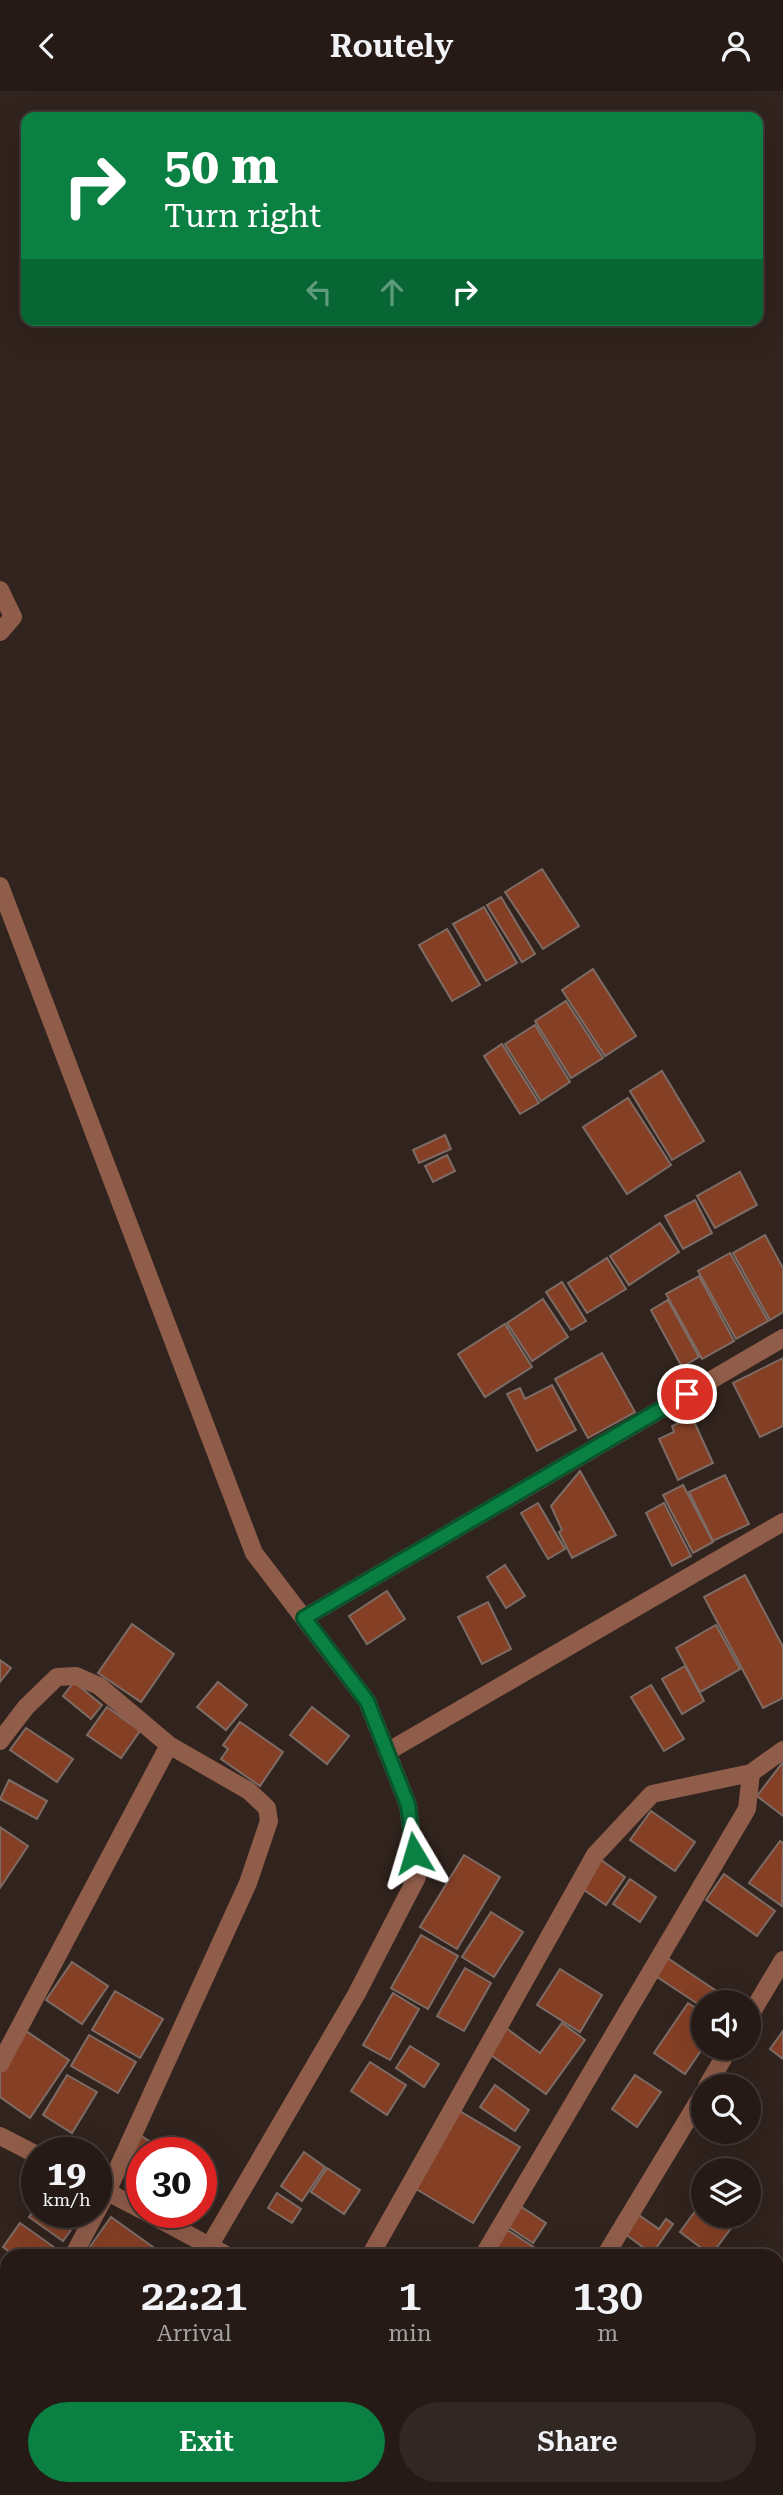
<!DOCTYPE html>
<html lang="en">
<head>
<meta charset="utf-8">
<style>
	:root { --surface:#251a16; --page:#312723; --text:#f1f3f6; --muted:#a3a1a1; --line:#423835; --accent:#0b8043 }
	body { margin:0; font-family:"Roboto Serif",serif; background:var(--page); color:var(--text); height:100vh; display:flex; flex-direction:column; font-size:26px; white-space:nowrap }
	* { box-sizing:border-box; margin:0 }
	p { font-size:23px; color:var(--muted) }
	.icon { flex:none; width:38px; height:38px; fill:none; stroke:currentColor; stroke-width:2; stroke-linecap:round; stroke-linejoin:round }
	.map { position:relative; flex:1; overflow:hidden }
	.details { position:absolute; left:0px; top:2158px; width:784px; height:247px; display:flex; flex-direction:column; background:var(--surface); border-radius:21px 21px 0 0; box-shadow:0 7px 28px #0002,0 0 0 2px var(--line) }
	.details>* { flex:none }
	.banner { position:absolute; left:21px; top:21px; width:742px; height:214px; border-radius:14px; box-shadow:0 7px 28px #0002,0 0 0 2px var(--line); background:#0b8043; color:#fff; overflow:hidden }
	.tools { position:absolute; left:691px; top:1899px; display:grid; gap:14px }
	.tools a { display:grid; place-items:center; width:70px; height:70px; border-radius:50%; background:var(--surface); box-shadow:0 7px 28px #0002,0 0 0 2px var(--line); font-size:35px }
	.speed { position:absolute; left:21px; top:2046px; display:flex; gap:14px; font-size:35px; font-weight:700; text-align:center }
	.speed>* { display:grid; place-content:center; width:91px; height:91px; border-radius:50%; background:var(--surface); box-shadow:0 7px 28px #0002,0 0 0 2px var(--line); line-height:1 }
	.speed small { font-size:18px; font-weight:400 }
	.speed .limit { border:10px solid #d22; background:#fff; color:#111 }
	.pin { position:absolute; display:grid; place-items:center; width:60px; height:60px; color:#fff; margin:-30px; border:4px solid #fff; border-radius:50%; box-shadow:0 2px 7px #0007 }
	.me { position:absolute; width:77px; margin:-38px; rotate:353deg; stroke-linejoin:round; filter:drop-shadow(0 0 5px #0008) }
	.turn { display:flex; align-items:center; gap:24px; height:147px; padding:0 28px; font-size:32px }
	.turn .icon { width:91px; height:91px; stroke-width:2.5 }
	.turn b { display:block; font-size:49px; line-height:60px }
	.lanes { display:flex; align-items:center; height:66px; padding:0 28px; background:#0003; justify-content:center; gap:35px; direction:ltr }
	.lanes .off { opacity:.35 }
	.eta { display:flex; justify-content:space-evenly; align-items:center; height:119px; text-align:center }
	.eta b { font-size:42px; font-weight:600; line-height:49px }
	.button { display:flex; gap:14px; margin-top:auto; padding:14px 28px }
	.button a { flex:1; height:80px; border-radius:42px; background:var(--accent); color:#fff; font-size:28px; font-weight:600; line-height:80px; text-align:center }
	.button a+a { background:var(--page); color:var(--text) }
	header { display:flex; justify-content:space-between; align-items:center; height:91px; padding:0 28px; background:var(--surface); font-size:32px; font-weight:600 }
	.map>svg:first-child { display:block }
	.building { fill:#843f25; stroke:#7d6c66; stroke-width:2 }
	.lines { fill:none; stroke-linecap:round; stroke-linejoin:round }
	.minor { stroke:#905d4a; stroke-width:18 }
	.route-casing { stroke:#07532c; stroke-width:18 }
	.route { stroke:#0b8043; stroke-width:12 }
</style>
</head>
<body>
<header><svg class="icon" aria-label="back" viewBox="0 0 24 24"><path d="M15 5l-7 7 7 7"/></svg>Routely<svg class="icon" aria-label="person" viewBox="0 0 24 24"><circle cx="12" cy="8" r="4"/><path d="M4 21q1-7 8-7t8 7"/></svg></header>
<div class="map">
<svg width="783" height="2404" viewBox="0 0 783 2404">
	<rect width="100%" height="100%" fill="#31231d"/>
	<g class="building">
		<polygon points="542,778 579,835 543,858 505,801"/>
		<polygon points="501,806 535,863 522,871 487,814"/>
		<polygon points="484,816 517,872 486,890 453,833"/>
		<polygon points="447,838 480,894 452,910 419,854"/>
		<polygon points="593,878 636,945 605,965 562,899"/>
		<polygon points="566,910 603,967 571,987 535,930"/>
		<polygon points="535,934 570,991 541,1010 505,953"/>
		<polygon points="502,953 539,1012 520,1023 484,965"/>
		<polygon points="662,980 704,1050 672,1069 630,1000"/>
		<polygon points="628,1007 671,1074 627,1103 583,1036"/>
		<polygon points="445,1044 451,1058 419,1072 413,1059"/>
		<polygon points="447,1064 455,1080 433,1091 425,1075"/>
		<polygon points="740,1081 757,1114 715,1137 697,1105"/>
		<polygon points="695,1109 712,1142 683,1158 665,1125"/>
		<polygon points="660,1132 679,1161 629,1194 610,1165"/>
		<polygon points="765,1144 783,1177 783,1221 770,1229 733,1162"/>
		<polygon points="730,1162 768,1230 736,1248 698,1180"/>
		<polygon points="607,1167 626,1198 587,1222 568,1192"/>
		<polygon points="699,1185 734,1250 702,1268 666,1203"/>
		<polygon points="562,1191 586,1230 571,1239 546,1201"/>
		<polygon points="543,1208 568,1246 532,1270 507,1232"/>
		<polygon points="668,1209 699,1266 682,1276 651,1219"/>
		<polygon points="505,1233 532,1276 485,1306 458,1263"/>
		<polygon points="602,1262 635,1321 588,1347 555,1288"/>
		<polygon points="783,1267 783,1335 760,1346 733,1292"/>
		<polygon points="552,1294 576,1339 537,1360 507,1303 520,1297 525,1308"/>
		<polygon points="692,1326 713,1372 678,1389 659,1348 674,1341 672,1335"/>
		<polygon points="580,1380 616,1444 572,1467 559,1441 562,1439 551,1415"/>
		<polygon points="725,1384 749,1433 713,1450 689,1401"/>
		<polygon points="683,1394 713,1451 693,1462 663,1404"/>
		<polygon points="538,1412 565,1458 548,1468 521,1422"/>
		<polygon points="664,1412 691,1465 672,1475 646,1422"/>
		<polygon points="505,1474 525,1505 506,1517 487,1486"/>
		<polygon points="745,1484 783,1556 783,1607 763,1617 704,1506"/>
		<polygon points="387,1500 405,1528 367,1553 349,1525"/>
		<polygon points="488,1511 511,1558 482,1573 458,1526"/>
		<polygon points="132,1533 174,1563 141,1611 98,1582"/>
		<polygon points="716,1534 740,1578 700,1601 676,1557"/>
		<polygon points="0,1569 11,1577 0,1591"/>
		<polygon points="685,1575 704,1610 682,1623 662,1588"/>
		<polygon points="74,1591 102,1614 91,1628 63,1605"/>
		<polygon points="218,1591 247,1614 226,1639 197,1616"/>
		<polygon points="651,1594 684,1648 664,1660 631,1606"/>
		<polygon points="107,1616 140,1640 121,1667 87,1644"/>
		<polygon points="312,1616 349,1645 327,1673 290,1644"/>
		<polygon points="240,1631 283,1661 260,1695 221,1668 228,1658 223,1654"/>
		<polygon points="26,1637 73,1668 57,1691 10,1659"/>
		<polygon points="783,1671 783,1725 757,1705"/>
		<polygon points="9,1689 47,1710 37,1728 0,1708"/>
		<polygon points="651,1720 695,1751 675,1780 630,1749"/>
		<polygon points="0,1736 28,1755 0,1797"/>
		<polygon points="780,1750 783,1752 782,1815 749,1792"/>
		<polygon points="464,1764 500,1786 457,1858 420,1836"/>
		<polygon points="594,1764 625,1786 606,1814 574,1792"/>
		<polygon points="724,1783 775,1820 757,1845 706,1809"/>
		<polygon points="630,1788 656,1806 640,1831 613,1813"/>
		<polygon points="491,1821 523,1841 494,1886 462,1866"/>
		<polygon points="421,1844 458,1865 428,1918 391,1897"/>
		<polygon points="657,1860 727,1907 725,1911 704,1911 704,1917 645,1878"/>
		<polygon points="72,1871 108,1895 82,1933 46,1909"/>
		<polygon points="465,1877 491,1892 464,1940 437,1925"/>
		<polygon points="560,1878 602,1904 580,1941 537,1914"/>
		<polygon points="115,1900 163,1928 140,1967 92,1939"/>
		<polygon points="393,1902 419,1918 390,1969 363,1954"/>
		<polygon points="688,1912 704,1922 704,1955 685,1983 654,1962"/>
		<polygon points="562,1932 585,1949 546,2003 488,1962 506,1937 540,1962"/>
		<polygon points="26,1940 69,1969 30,2027 0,2006 0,1978"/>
		<polygon points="783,1940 783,1968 770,1958"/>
		<polygon points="89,1944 136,1971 118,2002 71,1975"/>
		<polygon points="410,1955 439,1973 424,1996 396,1977"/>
		<polygon points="370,1971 406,1994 387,2024 351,2000"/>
		<polygon points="67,1984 97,2001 72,2042 43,2024"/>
		<polygon points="635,1984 661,2001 637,2036 612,2018"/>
		<polygon points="495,1994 529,2019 515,2040 480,2016"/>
		<polygon points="453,2016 520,2056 473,2132 406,2092"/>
		<polygon points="133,2040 169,2062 142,2062 142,2072 121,2059"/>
		<polygon points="304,2061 325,2076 302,2110 281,2095"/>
		<polygon points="327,2077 360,2099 344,2123 311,2101"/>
		<polygon points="277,2102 301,2118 292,2132 268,2117"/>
		<polygon points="704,2108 704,2124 729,2124 732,2136 711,2164 680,2141"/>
		<polygon points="517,2113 546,2132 533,2152 504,2133"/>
		<polygon points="37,2115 37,2121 84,2121 63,2150 29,2126"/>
		<polygon points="633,2120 659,2138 666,2128 673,2133 652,2163 620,2139"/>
		<polygon points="111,2126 164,2164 163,2165 94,2165 87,2160"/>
		<polygon points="20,2132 65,2164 15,2165 3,2156"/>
		<polygon points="503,2136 535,2157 530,2165 499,2165 488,2158"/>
		<polygon points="7,2173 7,2207 0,2202 0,2182"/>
		<polygon points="0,2208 7,2213 7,2251 4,2255 0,2251"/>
		<polygon points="0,2257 7,2262 0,2273"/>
		<polygon points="7,2336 7,2357 0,2352 0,2346"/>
		<polygon points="783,2350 783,2365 777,2361"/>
		<polygon points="777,2383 783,2387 783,2404 752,2404 757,2398 777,2398"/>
		<polygon points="333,2398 352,2398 361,2404 329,2404"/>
	</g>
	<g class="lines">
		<g class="minor">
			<polyline points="0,499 13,526 0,541"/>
			<polyline points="0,795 254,1462 367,1610 408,1714 417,1786 356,1904 210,2154"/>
			<polyline points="304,1527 783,1247"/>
			<polyline points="0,1650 26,1616 57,1586 76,1585 99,1595 169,1654 249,1700 267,1717 269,1730 248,1792 107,2101 73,2165"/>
			<polyline points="387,1661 783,1431"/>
			<polyline points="749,1926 783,1869"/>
			<polyline points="0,1973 169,1654"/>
			<polyline points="707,1995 730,1956"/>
			<polyline points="0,2045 37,2064"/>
			<polyline points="96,2095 142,2119"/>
			<polyline points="146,2121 228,2165"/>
			<polyline points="370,2165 595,1764 652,1703 751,1682 783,1659"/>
			<polyline points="483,2165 747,1718 751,1682"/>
			<polyline points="605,2165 704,2001"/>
			<polyline points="777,2217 783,2221"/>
			<polyline points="777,2280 783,2270"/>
			<polyline points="0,2300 7,2287"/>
			<polyline points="613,2398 623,2404"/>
			<polyline points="118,2404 122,2398"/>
			<polyline points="305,2404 310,2398"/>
			<polyline points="488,2404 492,2398"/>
			<polyline points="692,2404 697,2398"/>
		</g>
	</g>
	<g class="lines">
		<g class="route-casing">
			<polyline id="route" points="414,1762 408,1714 367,1610 304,1527 687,1303"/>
		</g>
		<use href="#route" class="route"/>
	</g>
</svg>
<div class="tools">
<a><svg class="icon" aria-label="sound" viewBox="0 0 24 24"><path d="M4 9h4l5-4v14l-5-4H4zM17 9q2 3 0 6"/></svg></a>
<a><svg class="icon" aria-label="search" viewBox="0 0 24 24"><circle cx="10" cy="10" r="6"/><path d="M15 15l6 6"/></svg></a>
<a><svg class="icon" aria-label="layers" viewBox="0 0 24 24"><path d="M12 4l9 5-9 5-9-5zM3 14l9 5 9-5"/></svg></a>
</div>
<div class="speed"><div>19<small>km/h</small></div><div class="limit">30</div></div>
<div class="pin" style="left:687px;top:1303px;background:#d93025"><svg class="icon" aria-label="arrive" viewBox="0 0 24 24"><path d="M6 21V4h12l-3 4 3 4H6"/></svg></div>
<svg class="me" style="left:414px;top:1762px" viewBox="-20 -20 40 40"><path d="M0-17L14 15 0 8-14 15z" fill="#0b8043" stroke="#fff" stroke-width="4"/></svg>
<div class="banner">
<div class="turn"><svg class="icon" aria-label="right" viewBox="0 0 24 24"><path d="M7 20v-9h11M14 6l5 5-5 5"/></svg><div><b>50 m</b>Turn right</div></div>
<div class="lanes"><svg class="icon off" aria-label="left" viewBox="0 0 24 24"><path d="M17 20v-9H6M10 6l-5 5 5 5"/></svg><svg class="icon off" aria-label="ahead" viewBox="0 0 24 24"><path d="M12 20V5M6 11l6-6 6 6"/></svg><svg class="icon" aria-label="right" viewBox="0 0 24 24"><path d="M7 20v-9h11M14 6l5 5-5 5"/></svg></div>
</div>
<section class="details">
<div class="eta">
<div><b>22:21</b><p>Arrival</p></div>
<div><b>1</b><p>min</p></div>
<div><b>130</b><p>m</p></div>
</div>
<div class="button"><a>Exit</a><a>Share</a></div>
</section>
</div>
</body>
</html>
